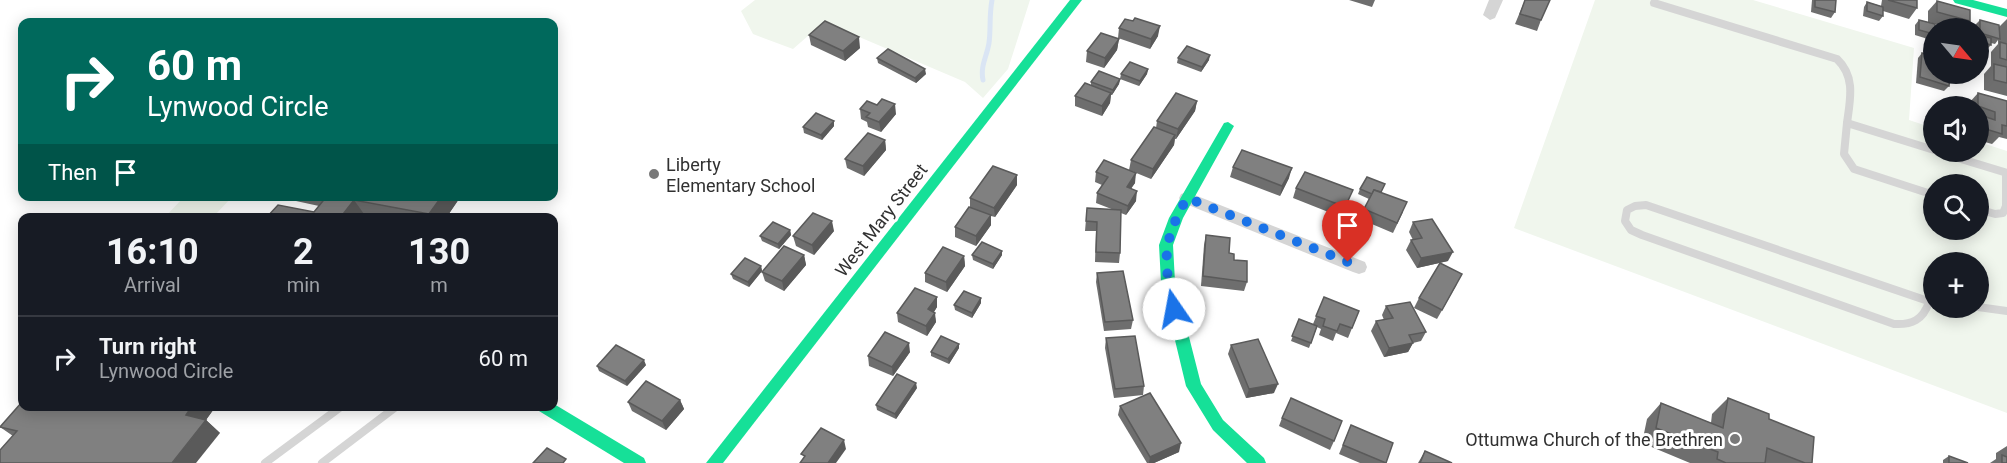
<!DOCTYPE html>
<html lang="en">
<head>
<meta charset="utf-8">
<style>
	:root { --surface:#171b24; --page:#20242c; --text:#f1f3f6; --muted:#9ea1a6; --line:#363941 }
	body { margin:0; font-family:Roboto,sans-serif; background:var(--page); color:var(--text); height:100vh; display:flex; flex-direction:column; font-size:22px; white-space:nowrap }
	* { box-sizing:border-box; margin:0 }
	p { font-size:20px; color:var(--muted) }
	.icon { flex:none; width:33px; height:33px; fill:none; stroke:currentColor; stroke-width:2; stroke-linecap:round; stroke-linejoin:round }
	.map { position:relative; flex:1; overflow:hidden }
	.panel { position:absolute; left:18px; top:213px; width:540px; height:198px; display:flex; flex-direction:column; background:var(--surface); border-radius:12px; box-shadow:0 3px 15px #0003 }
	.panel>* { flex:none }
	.banner { position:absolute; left:18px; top:18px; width:540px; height:183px; border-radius:12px; box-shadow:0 3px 15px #0003; background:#00695c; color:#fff; overflow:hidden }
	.needle { width:39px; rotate:119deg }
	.controls { position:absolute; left:1923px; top:18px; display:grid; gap:12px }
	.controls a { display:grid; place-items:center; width:66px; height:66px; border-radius:50%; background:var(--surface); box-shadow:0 3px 15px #0003; font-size:30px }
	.pin { position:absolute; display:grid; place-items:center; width:51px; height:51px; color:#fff; margin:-62px -26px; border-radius:50% 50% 50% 0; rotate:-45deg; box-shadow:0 0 6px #0007 }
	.pin .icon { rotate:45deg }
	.me { position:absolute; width:66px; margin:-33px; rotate:348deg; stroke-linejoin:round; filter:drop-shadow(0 0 4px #0008) }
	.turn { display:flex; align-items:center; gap:21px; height:126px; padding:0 30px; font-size:27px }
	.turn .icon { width:78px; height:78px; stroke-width:2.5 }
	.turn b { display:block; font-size:42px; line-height:51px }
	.then { display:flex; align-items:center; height:57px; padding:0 30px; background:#0003; gap:12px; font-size:22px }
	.eta { display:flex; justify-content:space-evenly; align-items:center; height:102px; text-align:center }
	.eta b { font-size:36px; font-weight:700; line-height:42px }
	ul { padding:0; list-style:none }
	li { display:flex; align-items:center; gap:18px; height:84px; padding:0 30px; border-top:2px solid var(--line) }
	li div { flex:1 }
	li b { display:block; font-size:22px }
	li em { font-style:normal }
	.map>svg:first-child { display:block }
	.green { fill:#f0f6ed; fill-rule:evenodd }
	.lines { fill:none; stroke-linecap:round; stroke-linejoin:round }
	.stream { stroke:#dae5f4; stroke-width:5 }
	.lane { stroke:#d5d5d5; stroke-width:8 }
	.street { fill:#d5d5d5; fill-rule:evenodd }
	.fast { fill:#16e098; fill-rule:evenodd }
	.wall { fill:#6e6e6e }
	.shaded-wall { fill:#5a5a5a }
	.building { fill:#808080; stroke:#5a5a5a; stroke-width:1.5 }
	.route { stroke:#1a73e8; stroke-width:10; stroke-dasharray:0 18 }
	.poi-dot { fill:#797979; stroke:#fff; stroke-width:2 }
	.labels { text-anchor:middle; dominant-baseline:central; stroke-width:6; stroke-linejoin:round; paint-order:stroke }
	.poi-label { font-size:18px; fill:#313131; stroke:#fff; text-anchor:start }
	.street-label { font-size:18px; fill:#313131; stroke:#fff }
</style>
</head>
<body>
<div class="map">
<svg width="2007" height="463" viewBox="0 0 2007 463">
	<rect width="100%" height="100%" fill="#fff"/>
	<g class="green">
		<polygon points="755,0 1030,0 1008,69 983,98 965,82 824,22 793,49 753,34 741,11"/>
		<path d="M1595 0H1753L1914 48 1909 120 1933 128 1934 152H1978L1979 142 2007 151V413L1514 228ZM1934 184H1978V230H1934ZM1934 262H1978V308H1934Z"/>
		<polygon points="184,197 184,196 232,197 213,217 165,217"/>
	</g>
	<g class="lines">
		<path class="stream" d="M983 80C980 66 987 56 989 43 991 28 989 16 992 0"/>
		<g class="lane">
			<path d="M1654 3 1837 59C1856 77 1850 100 1847 123"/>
			<polyline points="1934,150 1847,123 1844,154 1854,169 1934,195"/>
			<polyline points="1938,152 2007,173"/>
			<polyline points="1978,209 1995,214 2003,213 2006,206 2006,173"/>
			<path d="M1929 302C1923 320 1912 325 1894 324L1642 235 1631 230 1625 221 1627 210 1635 206 1646 205 1934 303"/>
			<polyline points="1978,307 2007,311"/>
			<polyline points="265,463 342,406"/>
			<polyline points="322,463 397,406"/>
		</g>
		<g class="street">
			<polygon points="1489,0 1503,0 1495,18 1490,20 1483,15"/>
			<polygon points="1187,192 1365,262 1367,267 1365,272 1359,274 1353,272 1181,202 1179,198 1181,194"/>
		</g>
		<g class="fast">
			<polygon points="1070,0 1082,0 723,463 706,463"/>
			<polygon points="1953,0 1973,0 2007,9 2007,17 1955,3"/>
			<polygon points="1228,122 1234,126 1183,218 1173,245 1175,282 1201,384 1223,420 1264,458 1266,463 1247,463 1213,430 1186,386 1161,282 1159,245 1169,218 1224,123"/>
			<polygon points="554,404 644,458 646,463 624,463 539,411 537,406 554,406"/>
		</g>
	</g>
	<g class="wall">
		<polygon points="1349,0 1375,0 1372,7"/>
		<polygon points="1525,0 1541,20 1537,31 1515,24"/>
		<polygon points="1812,0 1836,0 1835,12 1831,18 1811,12"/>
		<polygon points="1882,0 1917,0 1917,8 1909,19 1883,11 1883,16 1879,21 1863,16 1864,7 1867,2 1881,6"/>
		<polygon points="1937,1 1970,21 1964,28 1950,28 1928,22 1928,11"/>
		<polygon points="2007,19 2007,96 1984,90 1984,74 1991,66 1991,52 1998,44 1998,40 1995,44 1991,43 1991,45 1986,50 1978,48 1978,28 1975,28 1975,25 1980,20 1999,27"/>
		<polygon points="1919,20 1934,28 1934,36 1931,40 1915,35 1915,25"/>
		<polygon points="1133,21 1158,36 1150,49 1118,38 1119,28"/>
		<polygon points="809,35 860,48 845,61 811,45"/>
		<polygon points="1119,39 1117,50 1104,68 1086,62 1087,51"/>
		<polygon points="1922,53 1949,86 1944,91 1916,83 1918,58"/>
		<polygon points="877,58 926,74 916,83 878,63"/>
		<polygon points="1178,58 1209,60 1201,72 1177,63"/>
		<polygon points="1148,69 1147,74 1139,86 1120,79 1121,74"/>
		<polygon points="1120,79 1119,84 1112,95 1111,95 1110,103 1102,116 1075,106 1075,96 1091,86 1091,82"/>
		<polygon points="1978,93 2007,101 2007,139 1999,137 1992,144 1978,140 1978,106 1969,106 1969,103"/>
		<polygon points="1197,101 1195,111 1176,139 1175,139 1174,145 1151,179 1129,170 1131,160 1156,128 1157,121"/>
		<polygon points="860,109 896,114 881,132 868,127 867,122 861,119"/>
		<polygon points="834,126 822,140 804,133 803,127"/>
		<polygon points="885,140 886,150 864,176 847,168 845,159"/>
		<polygon points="1233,167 1289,178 1280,196 1230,177"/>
		<polygon points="1096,172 1135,183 1131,188 1136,201 1126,215 1121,213 1120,253 1119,263 1095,262 1096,231 1085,231 1087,208 1114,210 1096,203 1097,193 1102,185 1095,182"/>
		<polygon points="1017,185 995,217 991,216 991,225 976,246 955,237 955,227 970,207 970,198"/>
		<polygon points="1296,188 1349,200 1341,217 1293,198"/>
		<polygon points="1360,189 1382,193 1403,212 1393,233 1360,219 1369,199 1358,194"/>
		<polygon points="273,196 461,196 446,218 383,218 364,214 266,218 314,212 319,206"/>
		<polygon points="1413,222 1448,261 1417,268 1406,250 1411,240 1413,240 1409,232"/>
		<polygon points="790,230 791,235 779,249 762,241 760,236"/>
		<polygon points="834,231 814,255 796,246 793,236"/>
		<polygon points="1206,235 1229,253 1234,260 1247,282 1244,291 1201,286 1204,245"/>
		<polygon points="804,255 806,265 784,291 765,281 762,272"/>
		<polygon points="972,255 1002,255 993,269 973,260"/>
		<polygon points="964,256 965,266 947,292 925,282 925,273"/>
		<polygon points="761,266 762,271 749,287 733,279 731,274"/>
		<polygon points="1097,273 1133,320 1131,329 1104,331 1096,282"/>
		<polygon points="1457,284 1437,319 1414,308 1419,298"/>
		<polygon points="937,297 937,307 934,312 936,322 927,336 898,322 897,313"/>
		<polygon points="1324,297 1359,311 1348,338 1336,333 1333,341 1319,335 1321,329 1317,327 1309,348 1291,341 1299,319 1313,324"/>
		<polygon points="981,298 981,303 972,318 955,310 954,305"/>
		<polygon points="1386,306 1426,332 1421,341 1413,343 1408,352 1384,357 1371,331 1376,321 1384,320 1382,315"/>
		<polygon points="1106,338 1144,386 1143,395 1114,398 1105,348"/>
		<polygon points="959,344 959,348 949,364 931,356 931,352"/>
		<polygon points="1231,345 1274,393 1246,398 1228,354"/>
		<polygon points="910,352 893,376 869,366 868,356"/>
		<polygon points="646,365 627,386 599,371 597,366"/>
		<polygon points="917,388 896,419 877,410 876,405"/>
		<polygon points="1728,398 1769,419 1812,463 1690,463 1642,443 1647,419 1661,403 1711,423 1712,414"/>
		<polygon points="680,400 684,409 666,430 632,411 628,402"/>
		<polygon points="22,406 216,406 206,420 220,433 13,436 0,427"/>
		<polygon points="1120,406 1179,452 1154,463 1147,463 1118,415"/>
		<polygon points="1282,418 1334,441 1330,450 1279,426"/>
		<polygon points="1351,425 1386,463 1360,463 1339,454"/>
		<polygon points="2007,446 2007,463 1990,463 1996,459 1996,453"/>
		<polygon points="1425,451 1452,463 1418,463"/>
		<polygon points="1949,456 1968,463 1943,463 1943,460"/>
	</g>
	<g class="shaded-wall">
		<polygon points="1160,26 1158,36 1150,49 1151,39"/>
		<polygon points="859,37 860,48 845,61 843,51"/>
		<polygon points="1119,39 1117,50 1104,68 1105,58"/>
		<polygon points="1210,55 1209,60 1201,72 1202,67"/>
		<polygon points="925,69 926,74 916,83 915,78"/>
		<polygon points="1148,69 1147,74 1139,86 1140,81"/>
		<polygon points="1120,79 1119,84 1112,95 1113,90"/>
		<polygon points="1111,93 1110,103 1102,116 1102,106"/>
		<polygon points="1197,101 1195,111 1176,139 1178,129"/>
		<polygon points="895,104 896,114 881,132 879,122"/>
		<polygon points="834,121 834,126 822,140 821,135"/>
		<polygon points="1175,135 1174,145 1151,179 1153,169"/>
		<polygon points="885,140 886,150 864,176 863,166"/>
		<polygon points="1292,168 1289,178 1280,196 1282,186"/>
		<polygon points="1136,173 1135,183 1126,196 1127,187"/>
		<polygon points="1017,175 1017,185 995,217 994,208"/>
		<polygon points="1137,191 1136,201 1126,215 1128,206"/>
		<polygon points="442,196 461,196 446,218 431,218 429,214"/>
		<polygon points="354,200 364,214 361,218 340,218"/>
		<polygon points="991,215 991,225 976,246 976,236"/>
		<polygon points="832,221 834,231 814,255 812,245"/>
		<polygon points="790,230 791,235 779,249 778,244"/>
		<polygon points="1002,251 1002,255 993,269 993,264"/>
		<polygon points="1453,252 1448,261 1417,268 1421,258"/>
		<polygon points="804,255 806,265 784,291 782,281"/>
		<polygon points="964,256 965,266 947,292 946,282"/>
		<polygon points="761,266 762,271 749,287 748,282"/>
		<polygon points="937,297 937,307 929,319 928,309"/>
		<polygon points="981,298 981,303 972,318 972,313"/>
		<polygon points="935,313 936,322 927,336 926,326"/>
		<polygon points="909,343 910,352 893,376 892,367"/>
		<polygon points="1413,343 1408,352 1384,357 1389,348"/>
		<polygon points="959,344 959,348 949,364 948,359"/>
		<polygon points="644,360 646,365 627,386 625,381"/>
		<polygon points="916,383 917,388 896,419 895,414"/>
		<polygon points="1278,384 1274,393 1246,398 1249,389"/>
		<polygon points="680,400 684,409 666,430 662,421"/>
		<polygon points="192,406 216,406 200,428 186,415"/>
		<polygon points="206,420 220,433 196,463 172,463"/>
		<polygon points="844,440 846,449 836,463 828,463"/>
		<polygon points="1181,443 1179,452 1154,463 1149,463 1150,457"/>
	</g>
	<g class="building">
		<polygon points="1525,0 1550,0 1541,20 1520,14"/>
		<polygon points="1815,0 1836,0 1835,12 1815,7"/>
		<polygon points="1888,0 1917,0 1917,8"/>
		<polygon points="1937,1 1970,10 1970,21 1937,12"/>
		<polygon points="1867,2 1883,7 1883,16 1867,11"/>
		<polygon points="1135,18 1160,26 1151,39 1119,28 1125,19 1133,21"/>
		<polygon points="1919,20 1935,24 1935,28 1934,28 1934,34 1919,30"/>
		<polygon points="1980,20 1999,25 2000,39 1980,33"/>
		<polygon points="825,21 859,37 843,51 809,35"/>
		<polygon points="1101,33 1119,39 1105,58 1087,51"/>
		<polygon points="1978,35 1991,38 1991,45 1978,41"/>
		<polygon points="2000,42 2007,44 2007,60 2000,58"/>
		<polygon points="1187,46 1210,55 1202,67 1178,58"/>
		<polygon points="888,49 925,69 915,78 877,58"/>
		<polygon points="1922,53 1934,56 1934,74 1950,74 1949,86 1920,77"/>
		<polygon points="1130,62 1148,69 1140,81 1121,74"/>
		<polygon points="1994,64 2007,67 2007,83 1994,80"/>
		<polygon points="1099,71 1120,79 1113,90 1091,82"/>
		<polygon points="1085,83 1111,93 1102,106 1075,96"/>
		<polygon points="1176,93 1197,101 1178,129 1157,121"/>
		<polygon points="1978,93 2007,101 2007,126 2002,125 2002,134 1979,127 1980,115 1995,120 1995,112 1978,106"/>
		<polygon points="882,99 895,104 879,122 866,117 870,113 860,109 867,101 877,105"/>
		<polygon points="816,113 834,121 821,135 803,127"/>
		<polygon points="1154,127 1175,135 1153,169 1131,160"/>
		<polygon points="868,133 885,140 863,166 845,159"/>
		<polygon points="1242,150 1292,168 1282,186 1233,167"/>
		<polygon points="1104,160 1136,173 1127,187 1137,191 1128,206 1097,193 1108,177 1096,172"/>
		<polygon points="993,166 1017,175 994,208 970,198"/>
		<polygon points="1305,172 1353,190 1345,207 1296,188"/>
		<polygon points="1367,177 1385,184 1381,192 1374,190 1372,194 1360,189"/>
		<polygon points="1374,190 1407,202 1397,223 1364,209"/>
		<polygon points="327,196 442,196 429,214 354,200 340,218 266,218 278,205 314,212"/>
		<polygon points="969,207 991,215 976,236 955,227"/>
		<polygon points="1087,208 1121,210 1120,253 1096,252 1097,222 1086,221"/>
		<polygon points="813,213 832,221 812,245 793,236"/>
		<polygon points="1432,219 1453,252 1421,258 1411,240 1422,238 1413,222"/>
		<polygon points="773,222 790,230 778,244 760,236"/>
		<polygon points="1206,235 1230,238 1229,253 1234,254 1234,260 1247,261 1247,282 1203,276"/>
		<polygon points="982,242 1002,251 993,264 972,255"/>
		<polygon points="784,246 804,255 782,281 762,272"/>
		<polygon points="943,247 964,256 946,282 925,273"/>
		<polygon points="745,258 761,266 748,282 731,274"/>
		<polygon points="1440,263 1462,274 1442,310 1419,298"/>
		<polygon points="1123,271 1133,320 1105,322 1097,273"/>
		<polygon points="915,288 937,297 928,309 935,313 926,326 897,313"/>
		<polygon points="964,291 981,298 972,313 954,305"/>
		<polygon points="1324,297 1359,311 1352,328 1340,324 1337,331 1323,326 1325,319 1316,316"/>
		<polygon points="1410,302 1426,332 1409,335 1413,343 1389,348 1376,321 1393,318 1386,306"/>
		<polygon points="1299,319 1317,326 1311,343 1292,336"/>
		<polygon points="885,332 909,343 892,367 868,356"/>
		<polygon points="941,336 959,344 948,359 931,352"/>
		<polygon points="1135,336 1144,386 1115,389 1106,338"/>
		<polygon points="1258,339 1278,384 1249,389 1231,345"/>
		<polygon points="616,345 644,360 625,381 597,366"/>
		<polygon points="897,374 916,383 895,414 876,405"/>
		<polygon points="646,381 680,400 662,421 628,402"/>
		<polygon points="1150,393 1181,443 1150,457 1120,406"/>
		<polygon points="1291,398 1342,421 1334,441 1282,418"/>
		<polygon points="1728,398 1769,414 1769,419 1814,437 1812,463 1805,463 1767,448 1765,463 1726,463 1717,459 1718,452 1656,428 1661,403 1723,428"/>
		<polygon points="22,402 22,406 192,406 186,415 206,420 172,463 0,463 0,450 17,431 0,427"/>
		<polygon points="1351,425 1393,443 1386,463 1343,445"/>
		<polygon points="821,428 844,440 828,463 800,463 805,456 801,454"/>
		<polygon points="547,448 566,459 563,463 533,463"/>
		<polygon points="1425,451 1452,463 1420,463"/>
		<polygon points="2002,455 2007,457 2007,463 2002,463"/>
		<polygon points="1949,456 1968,463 1949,463"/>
	</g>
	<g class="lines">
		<path class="route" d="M1174 309C1163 260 1162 242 1187 198L1348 262"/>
	</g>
	<g class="poi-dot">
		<circle cx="654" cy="174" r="6"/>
		<circle cx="1735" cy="439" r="6"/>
	</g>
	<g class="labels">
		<g class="poi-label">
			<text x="666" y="164">Liberty<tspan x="666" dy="21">Elementary School</tspan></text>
			<text x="1723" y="439" text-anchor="end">Ottumwa Church of the Brethren</text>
		</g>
		<g class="street-label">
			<text transform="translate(881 220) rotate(-52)">West Mary Street</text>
		</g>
	</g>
</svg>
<div class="controls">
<a><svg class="needle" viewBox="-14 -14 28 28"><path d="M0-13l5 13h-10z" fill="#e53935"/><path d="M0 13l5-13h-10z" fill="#9ea1a6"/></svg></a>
<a><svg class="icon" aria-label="sound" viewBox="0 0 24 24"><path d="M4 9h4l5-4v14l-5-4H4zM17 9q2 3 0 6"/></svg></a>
<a><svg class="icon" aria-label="search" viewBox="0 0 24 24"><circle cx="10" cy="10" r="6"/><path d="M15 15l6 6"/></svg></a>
<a>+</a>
</div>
<div class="pin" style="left:1348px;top:262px;background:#d93025"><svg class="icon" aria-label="arrive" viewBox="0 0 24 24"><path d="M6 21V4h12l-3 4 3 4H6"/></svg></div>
<svg class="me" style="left:1174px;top:309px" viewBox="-20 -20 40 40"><circle r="19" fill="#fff"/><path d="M0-13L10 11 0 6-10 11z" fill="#1a73e8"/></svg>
<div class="banner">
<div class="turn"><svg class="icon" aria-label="right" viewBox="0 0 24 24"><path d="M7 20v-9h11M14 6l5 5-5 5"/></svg><div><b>60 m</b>Lynwood Circle</div></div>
<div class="then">Then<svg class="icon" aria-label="arrive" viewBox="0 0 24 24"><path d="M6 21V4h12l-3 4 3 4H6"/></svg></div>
</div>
<section class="panel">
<div class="eta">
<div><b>16:10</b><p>Arrival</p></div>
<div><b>2</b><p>min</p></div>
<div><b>130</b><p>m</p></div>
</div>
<ul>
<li><svg class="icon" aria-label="right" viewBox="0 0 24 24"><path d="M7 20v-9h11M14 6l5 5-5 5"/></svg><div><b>Turn right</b><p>Lynwood Circle</p></div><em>60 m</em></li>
</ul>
</section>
</div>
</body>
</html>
